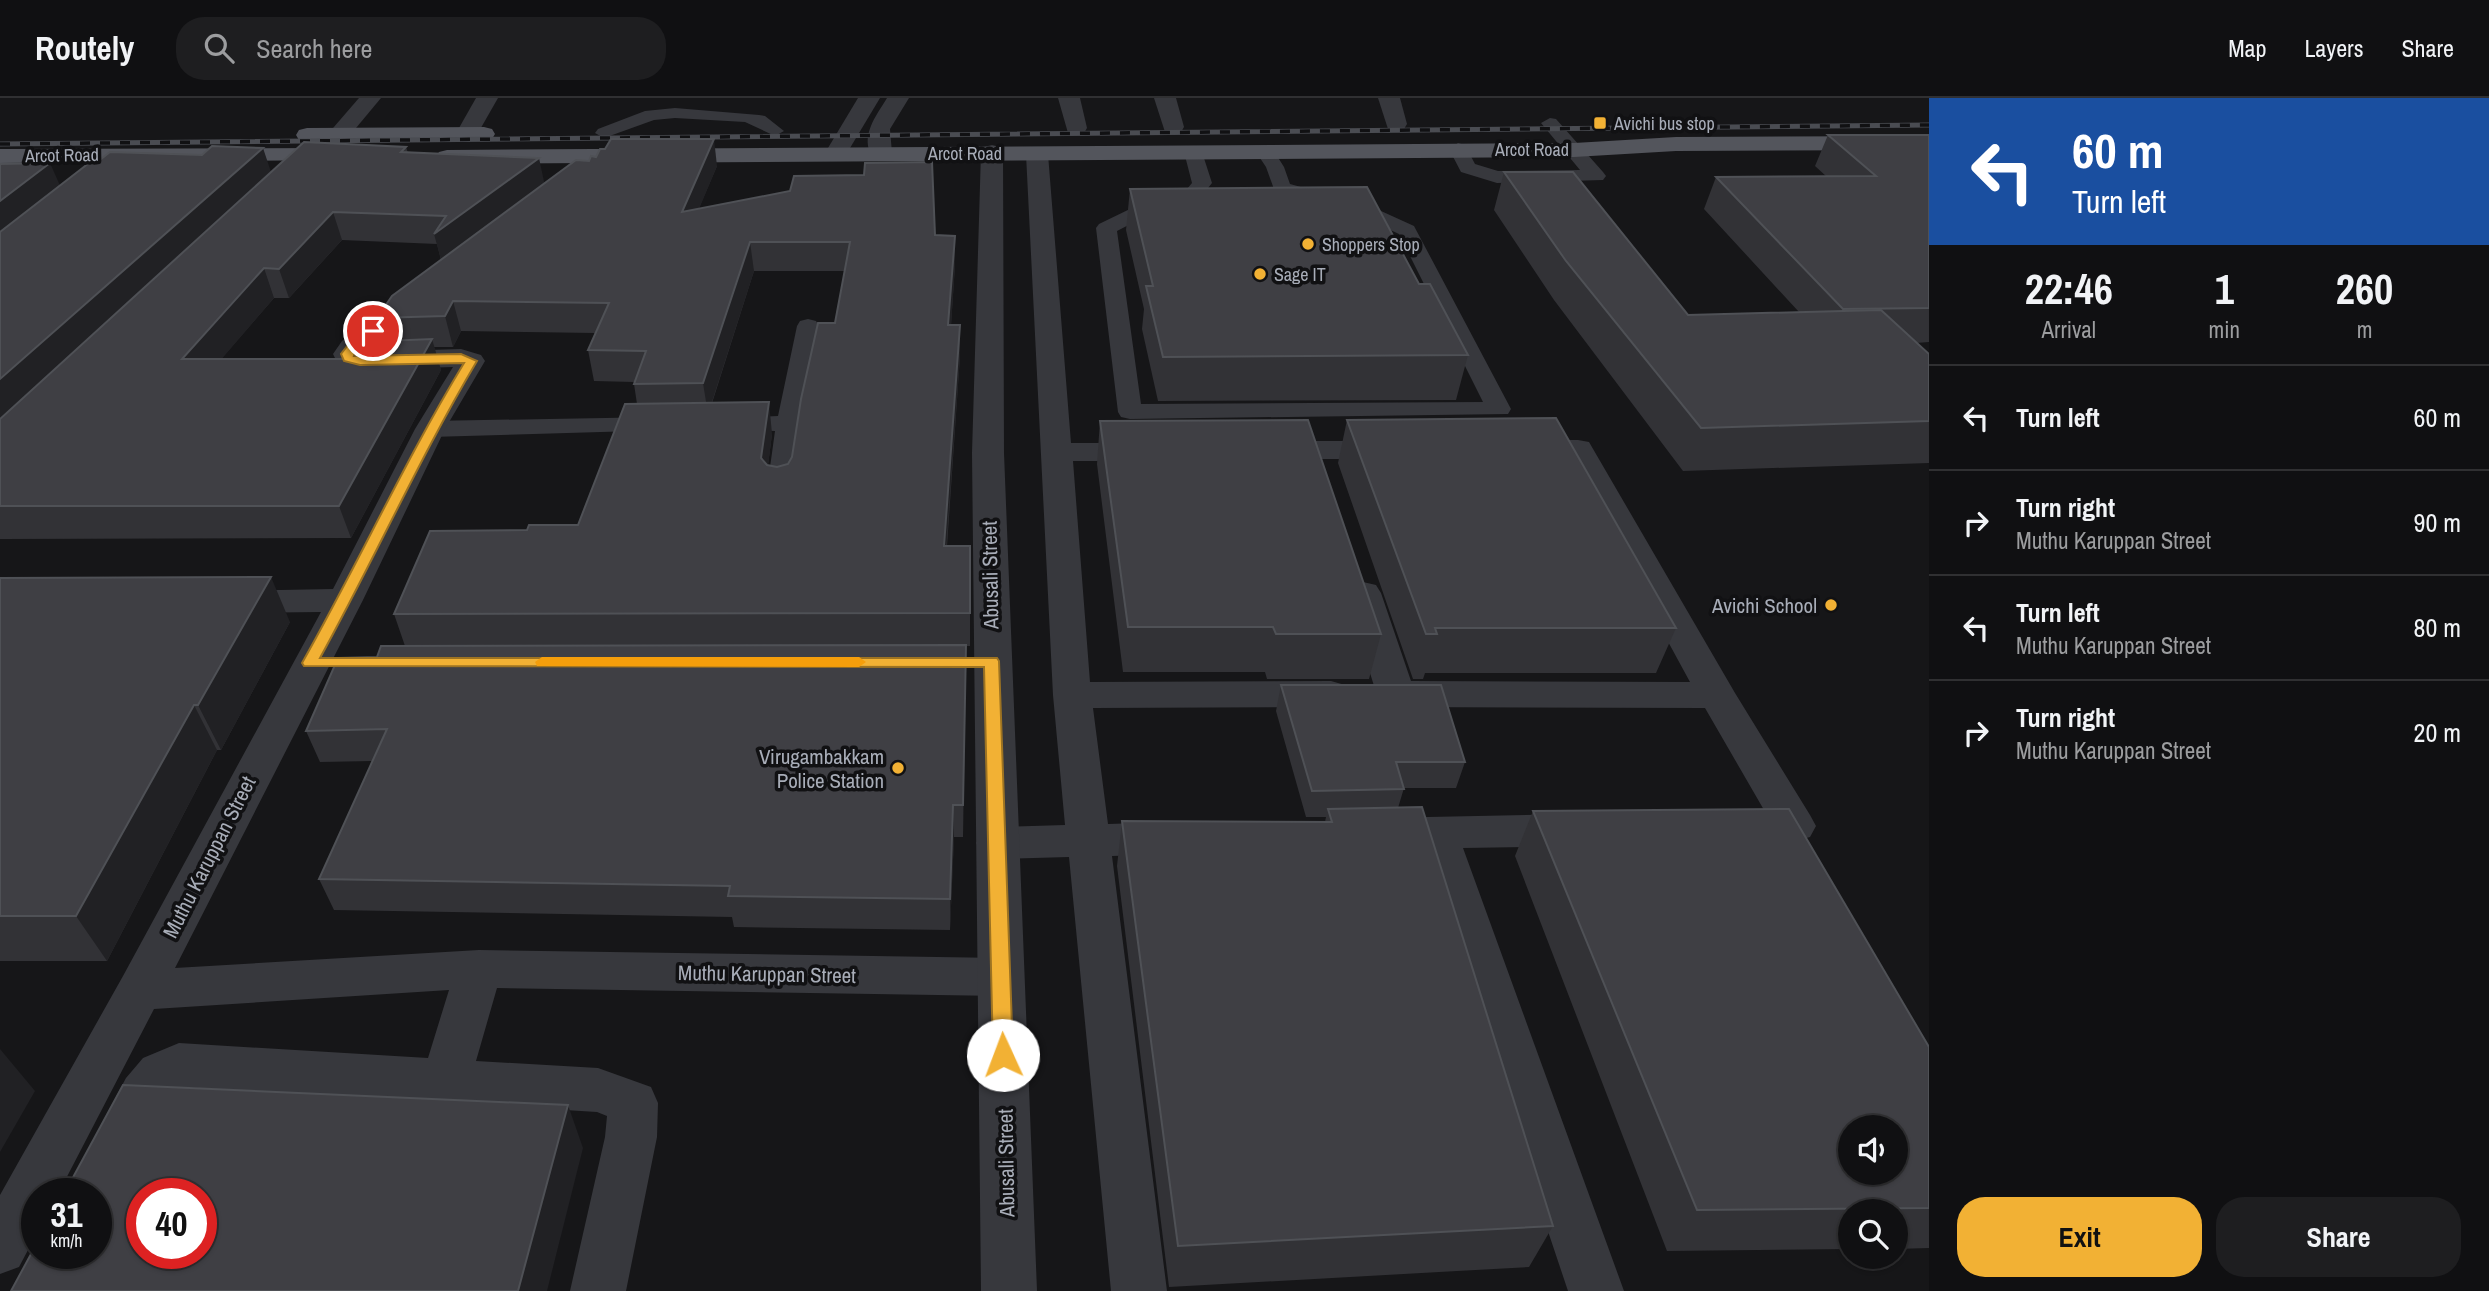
<!DOCTYPE html>
<html lang="en">
<head>
<meta charset="utf-8">
<style>
	:root { --surface:#101012; --page:#1e1e20; --text:#f1f3f6; --muted:#9c9d9f; --line:#303032; --accent:#f2b134 }
	body { margin:0; font-family:"Archivo Narrow",sans-serif; background:var(--page); color:var(--text); height:100vh; display:flex; flex-direction:column; font-size:26px; white-space:nowrap }
	* { box-sizing:border-box; margin:0 }
	p { font-size:23px; color:var(--muted) }
	.icon { flex:none; width:38px; height:38px; fill:none; stroke:currentColor; stroke-width:2; stroke-linecap:round; stroke-linejoin:round }
	.map { position:relative; flex:1; overflow:hidden }
	.details { display:flex; flex-direction:column; background:var(--surface); width:560px }
	.details>* { flex:none }
	.guide { background:#1a4fa0; color:#fff; overflow:hidden }
	.buttons { position:absolute; left:1838px; top:1017px; display:grid; gap:14px }
	.buttons a { display:grid; place-items:center; width:70px; height:70px; border-radius:50%; background:var(--surface); box-shadow:0 2px 5px #0004,0 0 0 2px var(--line); font-size:35px }
	.speed { position:absolute; left:21px; top:1080px; display:flex; gap:14px; font-size:35px; font-weight:700; text-align:center }
	.speed>* { display:grid; place-content:center; width:91px; height:91px; border-radius:50%; background:var(--surface); box-shadow:0 2px 5px #0004,0 0 0 2px var(--line); line-height:1 }
	.speed small { font-size:18px; font-weight:400 }
	.speed .limit { border:10px solid #d22; background:#fff; color:#111 }
	.pin { position:absolute; display:grid; place-items:center; width:60px; height:60px; color:#fff; margin:-30px; border:4px solid #fff; border-radius:50%; box-shadow:0 2px 7px #0007 }
	.me { position:absolute; width:77px; margin:-38px; rotate:358deg; stroke-linejoin:round; filter:drop-shadow(0 0 5px #0008) }
	.turn { display:flex; align-items:center; gap:24px; height:147px; padding:0 28px; font-size:32px }
	.turn .icon { width:91px; height:91px; stroke-width:2.5 }
	.turn b { display:block; font-size:49px; line-height:60px }
	.eta { display:flex; justify-content:space-evenly; align-items:center; height:119px; text-align:center }
	.eta b { font-size:42px; font-weight:700; line-height:49px }
	.primary-button { display:flex; gap:14px; margin-top:auto; padding:14px 28px }
	.primary-button a { flex:1; height:80px; border-radius:28px; background:var(--accent); color:#111; font-size:28px; font-weight:700; line-height:80px; text-align:center }
	.primary-button a+a { background:var(--page); color:var(--text) }
	ul { padding:0; list-style:none }
	li { display:flex; align-items:center; gap:21px; height:105px; padding:0 28px; border-top:2px solid var(--line) }
	li div { flex:1 }
	li b { display:block; font-size:26px }
	li em { font-style:normal }
	header { display:flex; align-items:center; gap:42px; box-sizing:border-box; height:98px; padding:0 35px; background:var(--surface); border-bottom:2px solid var(--line) }
	header strong { font-size:33px }
	nav { display:flex; gap:38px; margin-inline-start:auto; font-size:24px }
	.search { width:490px; height:63px; background:var(--page); display:flex; align-items:center; gap:18px; box-sizing:border-box; padding:0 24px; border-radius:28px; color:var(--muted); font-size:26px }
	main { display:flex; flex:1; min-height:0 }
	.map>svg:first-child { display:block }
	.lines { fill:none; stroke-linecap:round; stroke-linejoin:round }
	.service { fill:#37383d; fill-rule:evenodd }
	.minor { fill:#37383d; fill-rule:evenodd }
	.tertiary { fill:#37383d; fill-rule:evenodd }
	.primary { fill:#53555c; fill-rule:evenodd }
	.rail-casing { stroke:#4a4c52; stroke-width:5 }
	.rail { stroke:#111113; stroke-width:3.5; stroke-dasharray:10; stroke-linecap:butt }
	.wall { fill:#323236; fill-rule:evenodd }
	.shaded-wall { fill:#212124 }
	.building { fill:#3f3f44; stroke:#4f5156; stroke-width:2; fill-rule:evenodd }
	.route { fill:#f2b134; stroke:#9d7322; stroke-width:2 }
	.slow { fill:#f59e0b }
	.poi-dot { fill:#f2b134; stroke:#111113; stroke-width:2.5 }
	.labels { text-anchor:middle; dominant-baseline:central; stroke-width:7; stroke-linejoin:round; paint-order:stroke }
	.far-poi-label { font-size:18px; fill:#a8adb8; stroke:#111113; text-anchor:start }
	.far-street-label { font-size:18px; fill:#a8adb8; stroke:#111113 }
	.street-label { font-size:21px; fill:#a8adb8; stroke:#111113 }
	.poi-label { font-size:21px; fill:#a8adb8; stroke:#111113; text-anchor:end }
</style>
</head>
<body>
<header>
<strong>Routely</strong>
<div class="search"><svg class="icon" aria-label="search" viewBox="0 0 24 24"><circle cx="10" cy="10" r="6"/><path d="M15 15l6 6"/></svg>Search here</div>
<nav><a>Map</a><a>Layers</a><a>Share</a></nav>
</header>
<main>
<div class="map">
<svg width="1929" height="1193" viewBox="0 0 1929 1193">
	<rect width="100%" height="100%" fill="#161618"/>
	<g class="lines">
		<g class="service">
			<polygon points="675,10 759,17 765,18 784,33 775,38 745,24 675,20 654,22 604,40 595,35 598,31 645,13"/>
			<polygon points="1550,20 1556,21 1603,74 1606,78 1603,82 1497,85 1461,74 1449,51 1458,45 1465,47 1475,66 1498,73 1580,72 1541,25"/>
			<polygon points="1193,48 1202,54 1212,85 1201,99 1146,118 1117,133 1141,306 1483,304 1399,136 1356,116 1275,94 1266,69 1256,54 1265,48 1272,50 1284,69 1290,86 1370,108 1414,128 1511,311 1508,316 1130,321 1121,319 1118,314 1096,130 1099,126 1132,110 1187,91 1192,85 1184,54"/>
			<polygon points="808,221 816,223 819,228 802,325 793,391 789,397 780,399 771,397 767,391 775,333 720,331 716,326 720,321 778,318 797,228 800,223"/>
			<polygon points="660,319 669,322 673,327 669,332 430,339 421,336 417,331 421,326 430,323"/>
		</g>
		<g class="minor">
			<polygon points="359,0 381,0 346,42 330,42 327,37"/>
			<polygon points="476,0 498,0 474,42 458,42 455,37"/>
			<polygon points="1058,0 1080,0 1087,30 1084,35 1068,35"/>
			<polygon points="1154,0 1176,0 1184,29 1181,34 1165,34"/>
			<polygon points="1378,0 1400,0 1407,26 1404,31 1388,31"/>
			<polygon points="1037,49 1045,51 1048,56 1071,345 1151,345 1162,347 1167,354 1162,361 1151,363 1073,363 1090,584 1331,583 1345,587 1350,596 1345,605 1331,609 1093,610 1108,726 1172,724 1187,729 1193,740 1187,751 1172,756 1112,758 1167,1193 1111,1193 1069,759 997,761 982,756 976,745 982,734 997,729 1065,727 1053,597 1026,56 1029,51"/>
			<polygon points="420,189 429,191 433,197 429,203 363,254 461,251 481,257 485,263 445,331 363,502 175,870 479,852 1001,860 1018,865 1024,879 1018,893 1001,898 497,890 476,963 598,970 651,989 658,1005 657,1039 626,1193 570,1193 605,1039 607,1018 597,1014 450,1005 445,1007 438,1004 182,989 162,1012 109,1114 96,1119 96,1096 64,1096 126,980 143,960 179,945 428,960 449,892 154,911 58,1096 37,1096 37,1135 19,1169 0,1176 0,1097 123,878 321,514 229,515 216,512 211,504 216,496 229,493 333,491 415,331 453,269 361,272 338,266 333,256 342,243 411,191"/>
			<path d="M1523 342H1578L1589 344 1735 595 1810 717 1816 728 1810 739C1789 746 1770 746 1749 739L1743 728 1749 717 1764 712 1705 610 1391 609 1377 605 1372 596 1375 591 1345 495 1350 487 1363 484 1376 487 1381 495 1411 583 1690 584 1568 360H1523L1512 358 1507 351 1512 344Z"/>
			<polygon points="1267,343 1392,343 1403,345 1408,352 1403,359 1392,361 1267,361 1256,359 1251,352 1256,345"/>
			<polygon points="1578,716 1593,721 1599,732 1593,743 1578,748 1463,750 1624,1193 1568,1193 1420,751 1379,752 1364,747 1358,736 1364,725 1379,720"/>
		</g>
		<g class="tertiary">
			<polygon points="858,0 880,0 844,60 828,60 825,55"/>
			<path d="M887 0H909L890 31 892 55 889 60H873C859 39 876 18 887 0Z"/>
			<polygon points="992,47 1000,49 1003,54 1004,355 1037,1193 981,1193 972,355 981,54 984,49"/>
		</g>
		<g class="primary">
			<polygon points="484,29 492,31 495,36 492,41 307,44 299,42 296,37 299,32 307,30"/>
			<polygon points="1929,38 1929,52 1676,53 1574,59 447,66 439,64 436,59 439,54 447,52 1574,45 1676,39"/>
			<polygon points="342,50 350,52 353,57 350,62 0,65 0,51"/>
		</g>
		<g class="rail-casing">
			<polyline id="rail" points="0,46 1929,27"/>
		</g>
		<use href="#rail" class="rail"/>
	</g>
	<g class="wall">
		<polygon points="1828,37 1929,37 1929,244 1916,245 1929,256 1929,365 1683,373 1554,202 1494,112 1504,74 1688,217 1799,214 1704,111 1716,79 1827,79 1815,68"/>
		<path d="M406 49 408 55 544 86 717 68 699 110 935 137 955 138V167L951 227H960V258L947 448H970V548H966L963 739H954L950 832 734 829 732 819 334 812 319 781 372 663 320 664 306 633 377 559 405 548 394 516 527 432 578 427 637 306 634 286V284L594 283 588 252 595 235 461 233 453 249H434L441 272 351 440 0 441V66L60 87 271 75ZM342 142 437 146 441 162 377 220 384 243 349 261H221L274 200H289ZM754 173H845L835 225 792 359 788 366 777 369 768 367 772 336 712 305Z"/>
		<polygon points="1130,91 1419,186 1468,257 1456,302 1158,303 1142,231 1144,211 1126,132"/>
		<polygon points="1347,322 1676,530 1656,575 1425,575 1423,581 1413,581 1338,365"/>
		<polygon points="1100,323 1381,536 1369,581 1267,581 1265,574 1123,574 1097,366"/>
		<polygon points="0,480 290,524 221,652 217,652 107,863 0,863"/>
		<polygon points="1281,587 1465,664 1456,690 1404,690 1398,710 1553,1128 1529,1169 1169,1189 1117,768 1122,723 1325,724 1326,719 1306,719 1276,613"/>
		<polygon points="1533,713 1929,949 1929,1150 1895,1151 1895,1113 1850,1113 1850,1151 1667,1153 1515,758"/>
	</g>
	<g class="shaded-wall">
		<polygon points="714,41 717,68 686,142 682,114"/>
		<polygon points="263,50 272,77 0,327 0,281"/>
		<polygon points="539,60 545,88 442,165 434,136"/>
		<polygon points="50,65 62,92 0,142 0,103"/>
		<polygon points="333,114 342,142 289,200 279,171"/>
		<polygon points="955,138 955,167 949,258 948,227"/>
		<polygon points="750,144 754,173 708,316 703,285"/>
		<polygon points="264,170 274,200 195,292 182,261"/>
		<polygon points="453,203 461,233 453,249 445,218"/>
		<polygon points="960,227 960,258 944,481 944,448"/>
		<polygon points="432,241 441,272 351,440 339,408"/>
		<polygon points="769,304 772,336 765,392 761,360"/>
		<polygon points="271,479 290,524 221,652 198,607"/>
		<polygon points="966,547 966,578 963,739 963,707"/>
		<polygon points="194,607 217,652 107,863 76,818"/>
		<polygon points="953,707 954,739 950,832 950,801"/>
		<polygon points="0,951 35,993 0,1054"/>
		<polygon points="568,1007 583,1050 547,1193 518,1193"/>
	</g>
	<g class="building">
		<polygon points="1828,37 1929,37 1929,210 1843,211 1716,79 1876,78"/>
		<polygon points="611,41 714,41 682,114 790,93 794,78 864,77 865,65 932,64 935,137 955,138 948,227 960,227 944,448 970,448 970,515 394,516 430,433 527,432 529,427 578,427 625,306 769,304 761,360 767,367 777,369 788,366 792,359 801,301 818,225 835,225 850,144 750,144 703,285 634,286 646,253 588,252 609,205 453,203 445,218 377,220 392,198 576,62 589,63 591,58 596,59 600,51 605,51"/>
		<polygon points="304,44 406,49 401,54 539,60 434,136 446,118 333,114 279,171 264,170 182,261 349,261 361,244 432,241 339,408 0,408 0,321"/>
		<polygon points="212,48 263,50 0,281 0,134 89,65 96,65 110,54 202,57"/>
		<polygon points="50,65 0,103 0,66"/>
		<polygon points="1504,74 1573,74 1688,217 1881,212 1929,256 1929,323 1701,330 1566,163"/>
		<polygon points="1367,89 1419,186 1430,186 1468,257 1163,259 1146,188 1153,188 1130,91"/>
		<polygon points="1556,320 1676,530 1435,530 1437,536 1426,536 1347,322"/>
		<polygon points="1308,322 1381,536 1276,536 1273,529 1128,529 1100,323"/>
		<polygon points="271,479 198,607 194,607 76,818 0,818 0,480"/>
		<polygon points="966,547 963,707 953,707 950,801 728,798 730,788 319,781 387,631 306,633 338,560 377,559 381,548"/>
		<polygon points="1281,587 1441,587 1465,664 1396,664 1404,691 1312,693"/>
		<polygon points="1422,709 1553,1128 1178,1148 1122,723 1332,724 1328,711"/>
		<path d="M1789 711 1929 949V1110L1697 1112 1533 713ZM1850 1029H1895V1074H1850Z"/>
		<path d="M123 987 568 1007 518 1193H11L37 1145V1155H96V1096H64ZM142 1096H201V1155H142Z"/>
	</g>
	<path class="route" d="M373 230 379 233 356 252 354 258 461 256 477 263C420 359 374 462 320 560H997L999 563 1013 957 1010 963 1003 966 996 963 993 957 984 569 304 568 302 565C358 466 405 362 464 265L360 267 344 263 341 256 348 247Z"/>
	<polygon class="slow" points="542,559 859,559 866,564 859,569 537,568 535,564"/>
	<g class="poi-dot">
		<rect x="1593" y="18" width="14" height="14" rx="3.5"/>
		<circle cx="1308" cy="146" r="7"/>
		<circle cx="1260" cy="176" r="7"/>
		<circle cx="1831" cy="507" r="7"/>
		<circle cx="898" cy="670" r="7"/>
	</g>
	<g class="labels">
		<g class="far-poi-label">
			<text x="1614" y="25">Avichi bus stop</text>
			<text x="1322" y="146">Shoppers Stop</text>
			<text x="1274" y="176">Sage IT</text>
		</g>
		<g class="far-street-label">
			<text x="1532" y="51">Arcot Road</text>
			<text x="965" y="55">Arcot Road</text>
			<text transform="translate(62 57) rotate(-1)">Arcot Road</text>
		</g>
		<g class="street-label">
			<text transform="translate(990 477) rotate(-91)">Abusali Street</text>
			<text transform="translate(209 759) rotate(-63)">Muthu Karuppan Street</text>
			<text transform="translate(767 876) rotate(1)">Muthu Karuppan Street</text>
			<text transform="translate(1006 1065) rotate(-91)">Abusali Street</text>
		</g>
		<g class="poi-label">
			<text x="1817" y="507">Avichi School</text>
			<text x="884" y="658">Virugambakkam<tspan x="884" dy="24">Police Station</tspan></text>
		</g>
	</g>
</svg>
<div class="buttons">
<a><svg class="icon" aria-label="sound" viewBox="0 0 24 24"><path d="M4 9h4l5-4v14l-5-4H4zM17 9q2 3 0 6"/></svg></a>
<a><svg class="icon" aria-label="search" viewBox="0 0 24 24"><circle cx="10" cy="10" r="6"/><path d="M15 15l6 6"/></svg></a>
</div>
<div class="speed"><div>31<small>km/h</small></div><div class="limit">40</div></div>
<div class="pin" style="left:373px;top:233px;background:#d93025"><svg class="icon" aria-label="arrive" viewBox="0 0 24 24"><path d="M6 21V4h12l-3 4 3 4H6"/></svg></div>
<svg class="me" style="left:1003px;top:957px" viewBox="-20 -20 40 40"><circle r="19" fill="#fff"/><path d="M0-13L10 11 0 6-10 11z" fill="#f2b134"/></svg>
</div>
<section class="details">
<div class="guide">
<div class="turn"><svg class="icon" aria-label="left" viewBox="0 0 24 24"><path d="M17 20v-9H6M10 6l-5 5 5 5"/></svg><div><b>60 m</b>Turn left</div></div>
</div>
<div class="eta">
<div><b>22:46</b><p>Arrival</p></div>
<div><b>1</b><p>min</p></div>
<div><b>260</b><p>m</p></div>
</div>
<ul>
<li><svg class="icon" aria-label="left" viewBox="0 0 24 24"><path d="M17 20v-9H6M10 6l-5 5 5 5"/></svg><div><b>Turn left</b></div><em>60 m</em></li>
<li><svg class="icon" aria-label="right" viewBox="0 0 24 24"><path d="M7 20v-9h11M14 6l5 5-5 5"/></svg><div><b>Turn right</b><p>Muthu Karuppan Street</p></div><em>90 m</em></li>
<li><svg class="icon" aria-label="left" viewBox="0 0 24 24"><path d="M17 20v-9H6M10 6l-5 5 5 5"/></svg><div><b>Turn left</b><p>Muthu Karuppan Street</p></div><em>80 m</em></li>
<li><svg class="icon" aria-label="right" viewBox="0 0 24 24"><path d="M7 20v-9h11M14 6l5 5-5 5"/></svg><div><b>Turn right</b><p>Muthu Karuppan Street</p></div><em>20 m</em></li>
</ul>
<div class="primary-button"><a>Exit</a><a>Share</a></div>
</section>
</main>
</body>
</html>
